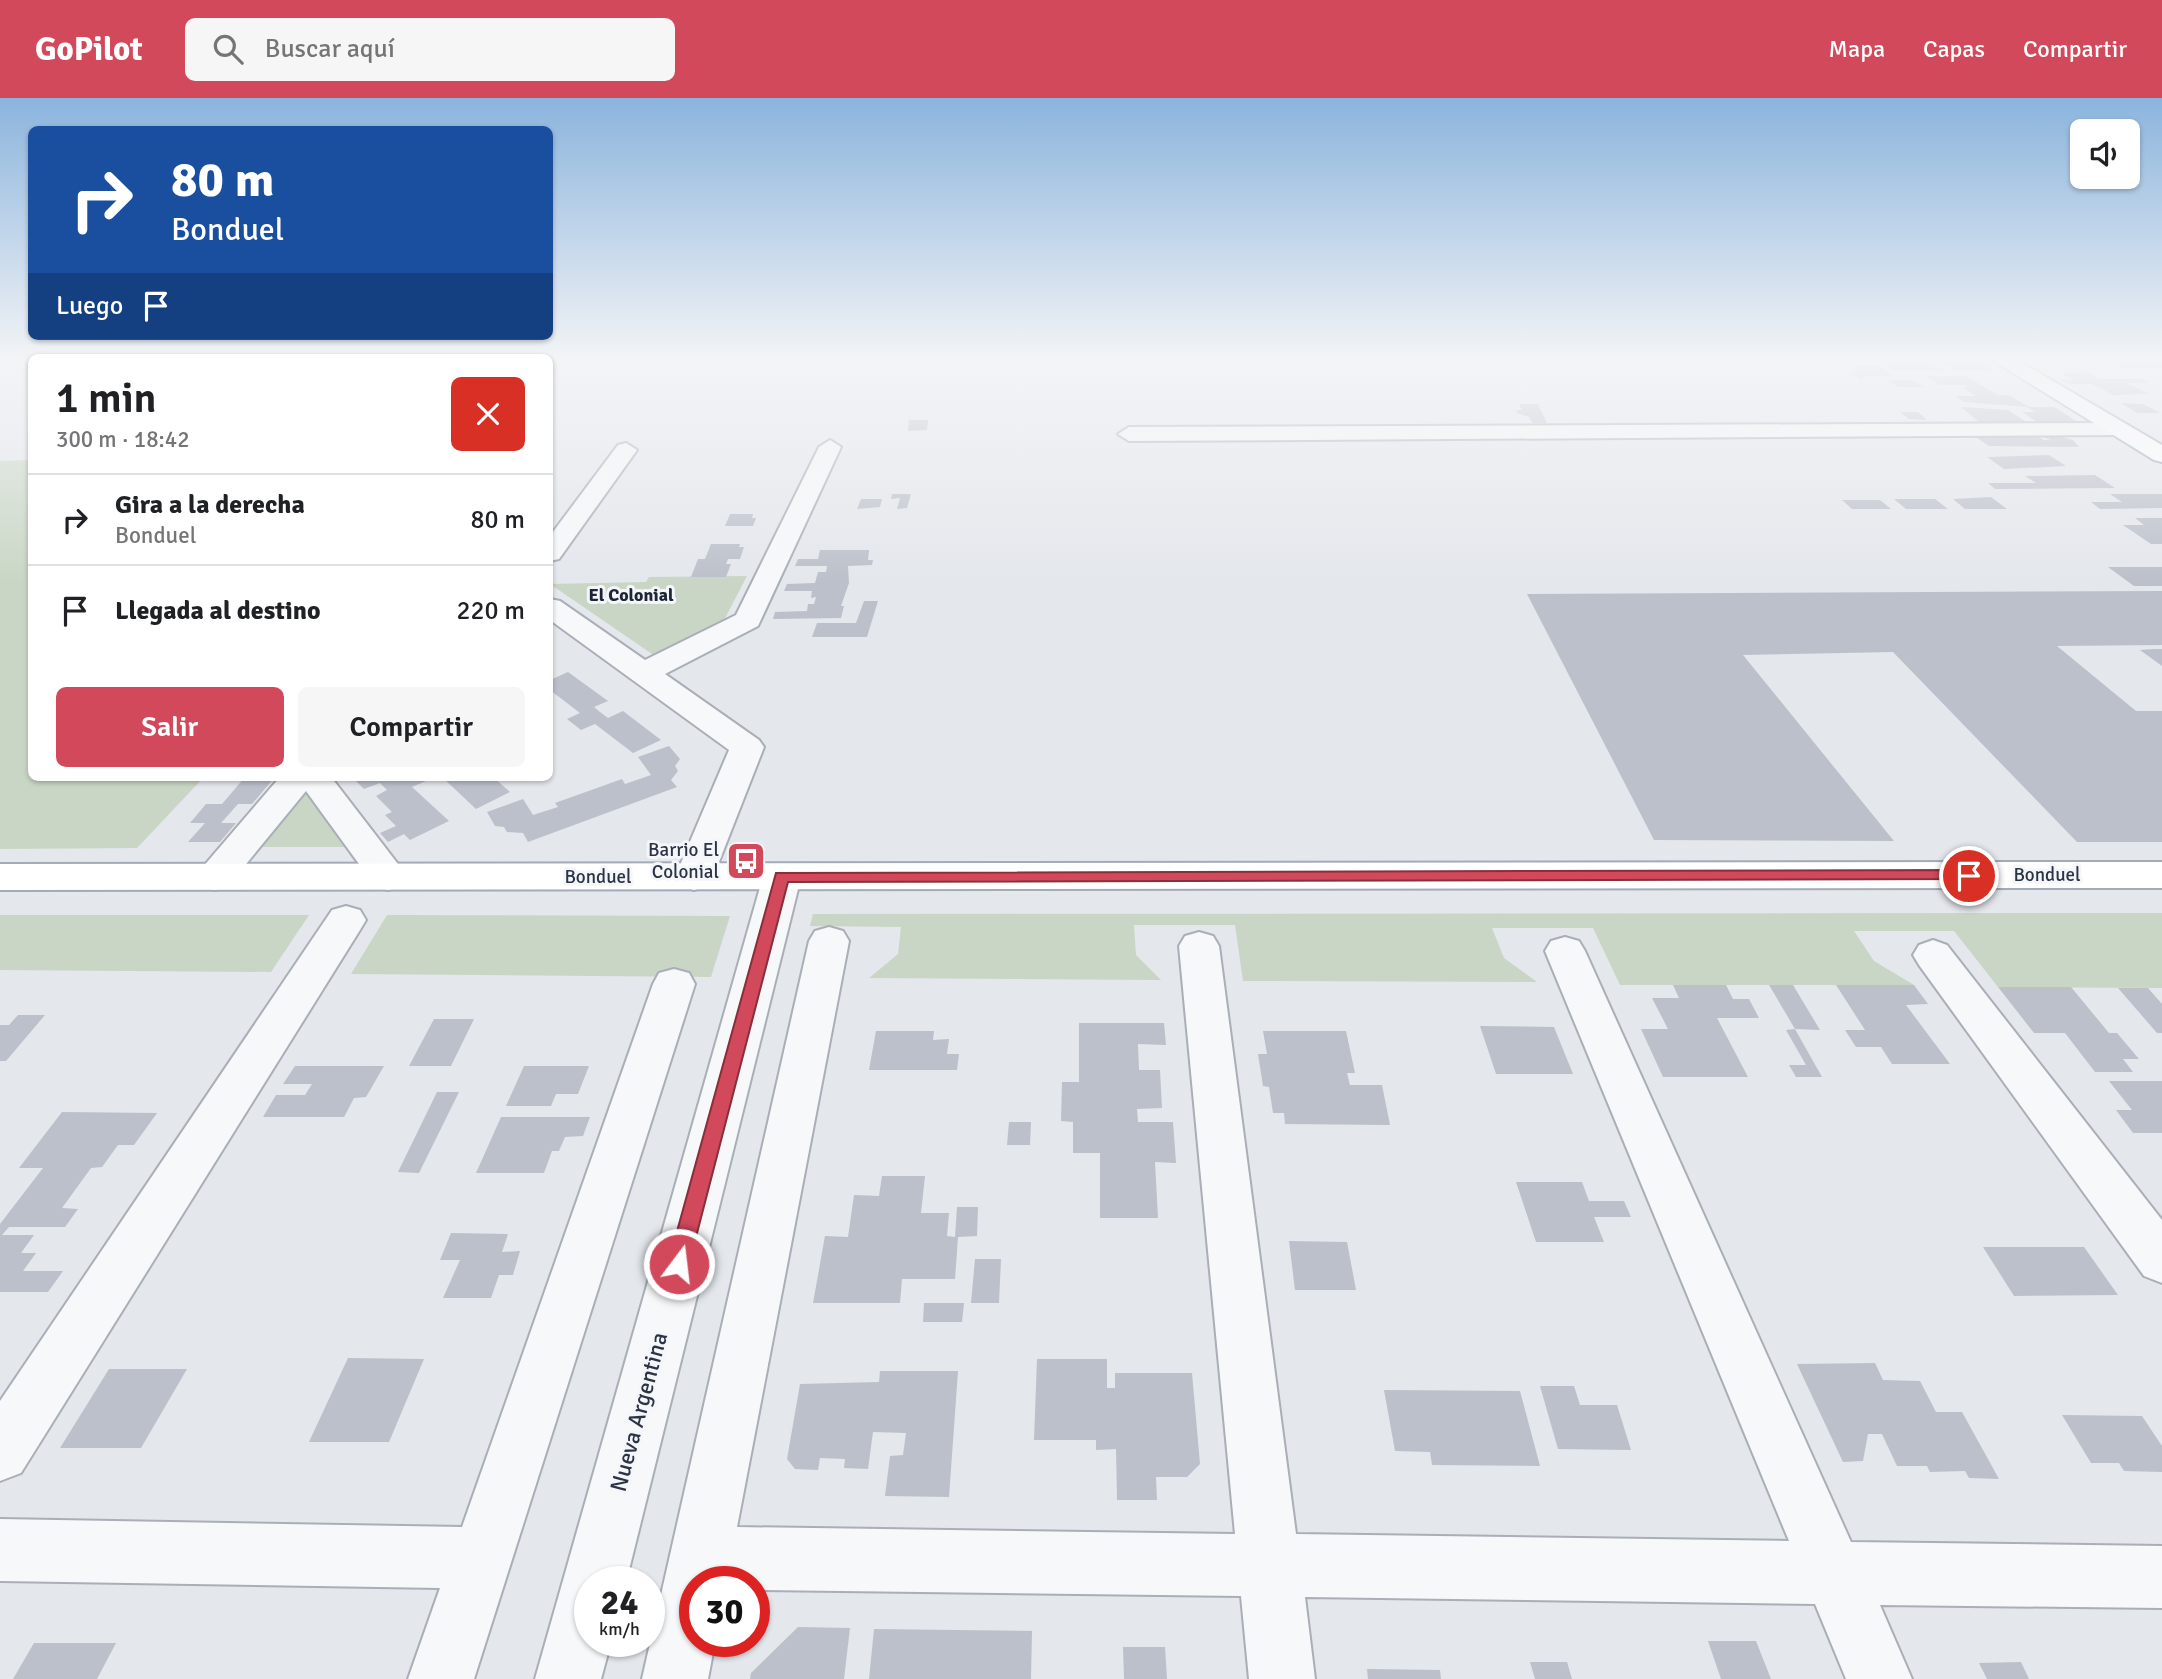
<!DOCTYPE html>
<html lang="es">
<head>
<meta charset="utf-8">
<style>
	:root { --surface:#fff; --page:#f6f6f6; --text:#202124; --muted:#757577; --line:#e0e0e0; --accent:#d1495b }
	body { margin:0; font-family:Signika,sans-serif; background:var(--page); color:var(--text); height:100vh; display:flex; flex-direction:column; font-size:26px; white-space:nowrap }
	* { box-sizing:border-box; margin:0 }
	p { font-size:23px; color:var(--muted) }
	.icon { flex:none; width:38px; height:38px; fill:none; stroke:currentColor; stroke-width:2; stroke-linecap:round; stroke-linejoin:round }
	.map { position:relative; flex:1; overflow:hidden }
	.drawer { position:absolute; left:28px; top:256px; width:525px; height:427px; display:flex; flex-direction:column; background:var(--surface); border-radius:10px; box-shadow:0 2px 5px #0004 }
	.drawer>* { flex:none }
	.banner { position:absolute; left:28px; top:28px; width:525px; height:214px; border-radius:10px; box-shadow:0 2px 5px #0004; background:#1a4fa0; color:#fff; overflow:hidden }
	.fabs { position:absolute; left:2070px; top:21px; display:grid; gap:14px }
	.fabs a { display:grid; place-items:center; width:70px; height:70px; border-radius:10px; background:var(--surface); box-shadow:0 2px 5px #0004; font-size:35px }
	.speed { position:absolute; left:574px; top:1468px; display:flex; gap:14px; font-size:35px; font-weight:700; text-align:center }
	.speed>* { display:grid; place-content:center; width:91px; height:91px; border-radius:50%; background:var(--surface); box-shadow:0 2px 5px #0004; line-height:1 }
	.speed small { font-size:18px; font-weight:400 }
	.speed .limit { border:10px solid #d22; background:#fff; color:#111 }
	.pin { position:absolute; display:grid; place-items:center; width:60px; height:60px; color:#fff; margin:-30px; border:4px solid #fff; border-radius:50%; box-shadow:0 2px 7px #0007 }
	.me { position:absolute; width:77px; margin:-38px; rotate:15deg; stroke-linejoin:round; filter:drop-shadow(0 0 5px #0008) }
	.turn { display:flex; align-items:center; gap:24px; height:147px; padding:0 28px; font-size:32px }
	.turn .icon { width:91px; height:91px; stroke-width:2.5 }
	.turn b { display:block; font-size:49px; line-height:60px }
	.then { display:flex; align-items:center; height:66px; padding:0 28px; background:#0003; gap:14px; font-size:26px }
	.round { display:grid; place-items:center; flex:none; width:74px; height:74px; border-radius:10px; background:var(--page) }
	.headline { display:flex; align-items:center; justify-content:space-between; height:119px; padding:0 28px }
	h1 { font-size:42px; font-weight:600; line-height:52px }
	.cta { display:flex; gap:14px; margin-top:auto; padding:14px 28px }
	.cta a { flex:1; height:80px; border-radius:10px; background:var(--accent); color:#fff; font-size:28px; font-weight:600; line-height:80px; text-align:center }
	.cta a+a { background:var(--page); color:var(--text) }
	ul { padding:0; list-style:none }
	li { display:flex; align-items:center; gap:21px; height:91px; padding:0 28px; border-top:2px solid var(--line) }
	li div { flex:1 }
	li b { display:block; font-size:26px }
	li em { font-style:normal }
	header { display:flex; align-items:center; gap:42px; box-sizing:border-box; height:98px; padding:0 35px; background:var(--accent); color:#fff }
	header strong { font-size:33px }
	nav { display:flex; gap:38px; margin-inline-start:auto; font-size:24px }
	.search { width:490px; height:63px; background:var(--page); display:flex; align-items:center; gap:18px; box-sizing:border-box; padding:0 24px; border-radius:10px; color:var(--muted); font-size:26px }
	.map>svg:first-child { display:block }
	.green { fill:#c9d6c5 }
	.building { fill:#bbc0ca }
	.lines { fill:none; stroke-linecap:round; stroke-linejoin:round }
	.minor-casing { stroke:#a9aeb7; stroke-width:4 }
	.major-casing { stroke:#a3abb8; stroke-width:4 }
	.minor { fill:#f7f8fa; fill-rule:evenodd }
	.major { fill:#fff; fill-rule:evenodd }
	.route { fill:#d1495b; stroke:#882f3b; stroke-width:2 }
	.labels { text-anchor:middle; dominant-baseline:central; stroke-width:6; stroke-linejoin:round; paint-order:stroke }
	.far-neighbourhood-label { font-size:18px; font-weight:bold; fill:#1d2536; stroke:#f4f6f9 }
	.poi-label { font-size:19px; fill:#2b3445; stroke:#f4f6f9; text-anchor:end }
	.street-label { font-size:19px; fill:#2b3445; stroke:#f4f6f9 }
	.near-street-label { font-size:23px; fill:#2b3445; stroke:#f4f6f9 }
</style>
</head>
<body>
<header>
<strong>GoPilot</strong>
<div class="search"><svg class="icon" aria-label="search" viewBox="0 0 24 24"><circle cx="10" cy="10" r="6"/><path d="M15 15l6 6"/></svg>Buscar aquí</div>
<nav><a>Mapa</a><a>Capas</a><a>Compartir</a></nav>
</header>
<div class="map">
<svg width="2162" height="1581" viewBox="0 0 2162 1581">
	<rect width="100%" height="100%" fill="#e4e7ec"/>
	<g class="green">
		<polygon points="31,362 32,679 204,679 137,750 0,751 0,363"/>
		<polygon points="747,478 723,524 655,558 550,486 646,484 649,479"/>
		<polygon points="303,684 351,749 251,749"/>
		<polygon points="2162,815 2162,890 1998,889 1954,833 1854,833 1874,863 1914,887 1620,887 1593,830 1492,830 1504,860 1537,884 1243,883 1235,827 1134,827 1136,857 1161,882 869,880 898,856 901,829 810,828 813,816"/>
		<polygon points="0,817 309,817 271,874 0,872"/>
		<polygon points="387,817 730,818 711,879 351,876"/>
	</g>
	<g class="building">
		<polygon points="1872,262 1931,265 1944,273 1895,273"/>
		<polygon points="2108,262 2162,262 2162,270 2123,270"/>
		<polygon points="1981,264 1994,273 1956,273 1943,265"/>
		<polygon points="1852,268 1881,268 1893,278 1862,278 1866,281 1860,281 1851,274 1860,274"/>
		<polygon points="2087,274 2099,281 2142,281 2149,285 2127,285 2149,296 2113,297 2092,286 2069,286 2060,281 2075,283 2061,275"/>
		<polygon points="1926,278 1966,278 1998,297 2009,297 2029,309 2054,309 2078,324 2037,324 2022,314 2035,314 2027,309 1965,304 1955,298 1976,298 1962,289 1968,289 1965,287 1940,287"/>
		<polygon points="1888,282 1913,282 1924,289 1898,289"/>
		<polygon points="2121,305 2143,306 2160,315 2137,315"/>
		<polygon points="1519,306 1538,306 1547,325 1533,325 1529,319 1517,315 1516,312 1522,312"/>
		<polygon points="1961,309 2008,312 2034,329 1985,329"/>
		<polygon points="1900,314 1918,314 1927,322 1909,321"/>
		<polygon points="909,322 928,322 927,332 908,333"/>
		<polygon points="1973,337 2038,339 2044,342 2050,342 2044,339 2062,339 2073,342 2079,349 1989,348"/>
		<polygon points="2049,357 2066,368 2004,371 1987,359"/>
		<polygon points="2095,377 2115,390 1995,391 1988,385 2036,385 2025,378"/>
		<polygon points="892,396 911,396 907,410 897,411 900,400 891,401"/>
		<polygon points="2110,396 2162,396 2162,410 2100,411 2091,404 2122,404"/>
		<polygon points="1991,399 2007,411 1965,411 1953,401"/>
		<polygon points="861,401 882,401 880,409 857,411"/>
		<polygon points="1894,401 1935,401 1948,411 1906,411"/>
		<polygon points="1842,402 1880,402 1891,411 1852,411"/>
		<polygon points="730,416 753,416 752,420 756,420 753,428 725,428"/>
		<polygon points="2135,420 2162,420 2162,446 2151,446 2123,427 2144,427"/>
		<polygon points="711,446 740,446 739,449 744,449 740,461 728,461 726,466 731,466 726,479 691,479 698,461 705,461"/>
		<polygon points="820,452 869,452 868,462 873,462 872,467 848,468 849,485 841,508 844,508 841,520 773,521 775,514 807,513 808,506 814,506 816,499 811,500 812,493 784,493 787,486 815,485 818,474 826,474 827,468 795,468 798,461 818,461"/>
		<polygon points="2108,469 2162,469 2162,488 2134,488"/>
		<polygon points="2162,493 2162,547 2057,548 2136,613 2162,613 2162,744 2077,744 1893,554 1743,557 1894,743 1654,742 1527,496"/>
		<polygon points="864,503 878,503 867,539 812,539 817,525 856,525"/>
		<polygon points="2162,551 2162,568 2140,552 2154,551"/>
		<polygon points="568,574 608,603 594,609 600,614 608,620 623,613 661,642 633,655 595,626 581,632 567,621 580,615 550,592 550,582"/>
		<polygon points="669,648 680,661 675,668 678,673 671,682 677,689 528,744 523,735 507,734 504,729 495,728 487,714 523,701 533,717 558,709 555,705 622,681 625,686 651,677 638,659"/>
		<polygon points="245,679 275,679 252,706 238,706 221,725 236,725 220,744 188,744 205,725 190,725 206,706 222,706"/>
		<polygon points="352,679 435,679 412,689 449,723 410,742 404,736 388,744 380,735 396,728 385,717 392,714 376,698 387,692 380,685 364,691"/>
		<polygon points="442,679 493,679 510,694 476,711"/>
		<polygon points="1673,887 1726,887 1733,901 1749,901 1759,920 1717,920 1748,979 1663,979 1641,931 1668,931 1652,900 1679,900"/>
		<polygon points="1769,887 1793,887 1820,932 1795,931"/>
		<polygon points="1836,887 1914,887 1928,906 1906,907 1950,966 1892,966 1881,949 1856,949 1845,932 1865,932"/>
		<polygon points="1998,889 2071,889 2109,935 2117,935 2139,961 2123,961 2133,974 2095,974 2065,935 2034,935"/>
		<polygon points="2118,890 2148,890 2162,906 2162,935 2157,935"/>
		<polygon points="18,917 45,917 6,963 0,963 0,927 9,927"/>
		<polygon points="434,921 474,921 451,968 409,968"/>
		<polygon points="1079,925 1164,925 1166,947 1138,946 1139,972 1160,972 1162,1010 1137,1011 1138,1024 1173,1024 1176,1065 1155,1064 1158,1120 1100,1120 1100,1055 1073,1055 1073,1024 1061,1023 1062,984 1079,984"/>
		<polygon points="1480,928 1554,929 1573,976 1496,976"/>
		<polygon points="1795,931 1822,979 1796,979 1789,967 1806,967 1786,932"/>
		<polygon points="876,933 934,933 933,942 949,941 947,956 959,956 957,972 869,972"/>
		<polygon points="1263,933 1346,933 1355,975 1347,975 1350,987 1382,987 1390,1027 1285,1026 1284,1015 1273,1015 1269,989 1263,988 1258,956 1267,956"/>
		<polygon points="295,968 384,968 366,999 354,1000 344,1019 263,1019 276,997 305,997 312,986 283,986"/>
		<polygon points="524,968 589,968 578,996 556,996 551,1008 506,1008"/>
		<polygon points="2109,983 2162,983 2162,1035 2133,1035 2116,1012 2132,1012"/>
		<polygon points="437,994 459,994 419,1075 398,1074"/>
		<polygon points="62,1014 157,1015 134,1047 118,1047 102,1069 91,1070 62,1110 78,1111 65,1129 9,1129 2,1137 34,1137 21,1155 36,1155 23,1173 63,1173 48,1194 0,1194 0,1126 43,1070 19,1070"/>
		<polygon points="501,1019 590,1019 583,1038 565,1039 559,1053 552,1053 544,1075 476,1075"/>
		<polygon points="1009,1024 1031,1024 1030,1047 1007,1047"/>
		<polygon points="882,1078 925,1078 921,1115 949,1115 947,1138 955,1139 957,1109 978,1109 977,1138 958,1139 955,1181 902,1181 900,1205 813,1205 825,1138 848,1139 854,1097 879,1098"/>
		<polygon points="1516,1084 1582,1084 1589,1103 1624,1103 1631,1119 1594,1119 1604,1144 1536,1144"/>
		<polygon points="451,1135 508,1136 502,1154 520,1153 513,1177 499,1177 491,1200 443,1200 460,1162 440,1162"/>
		<polygon points="1289,1143 1347,1144 1356,1192 1295,1192"/>
		<polygon points="1983,1149 2084,1149 2118,1197 2014,1198"/>
		<polygon points="975,1161 1001,1161 999,1205 971,1205"/>
		<polygon points="924,1205 964,1205 962,1224 923,1224"/>
		<polygon points="348,1260 424,1261 389,1344 309,1344"/>
		<polygon points="1037,1261 1107,1261 1107,1290 1115,1290 1115,1275 1192,1275 1200,1366 1187,1379 1156,1379 1157,1402 1117,1402 1116,1351 1096,1352 1096,1342 1034,1342"/>
		<polygon points="1875,1265 1883,1282 1920,1283 1936,1314 1962,1314 1999,1381 1969,1380 1965,1373 1930,1374 1927,1368 1897,1368 1882,1336 1868,1336 1863,1363 1843,1364 1797,1266"/>
		<polygon points="109,1271 187,1271 141,1350 60,1350"/>
		<polygon points="880,1273 958,1273 949,1399 885,1398 890,1358 903,1357 906,1335 873,1334 868,1371 844,1370 845,1361 820,1360 818,1372 795,1371 787,1361 800,1286 879,1284"/>
		<polygon points="1540,1288 1574,1288 1580,1307 1617,1307 1631,1352 1558,1351"/>
		<polygon points="1384,1292 1520,1293 1540,1368 1432,1367 1430,1354 1395,1353"/>
		<polygon points="2062,1317 2142,1318 2162,1348 2162,1374 2124,1373 2119,1365 2091,1365"/>
		<polygon points="798,1529 850,1530 844,1581 750,1581 751,1575"/>
		<polygon points="874,1531 1032,1533 1031,1581 869,1581"/>
		<polygon points="1708,1543 1756,1543 1771,1581 1721,1581"/>
		<polygon points="34,1545 116,1545 97,1581 13,1581"/>
		<polygon points="1123,1549 1165,1549 1167,1581 1124,1581"/>
		<polygon points="1530,1564 1567,1564 1572,1581 1535,1581"/>
		<polygon points="2021,1564 2029,1581 1987,1581 1979,1565"/>
		<polygon points="1367,1571 1440,1572 1441,1581 1368,1581"/>
	</g>
	<g class="lines">
		<g class="minor-casing">
			<g id="minor">
				<polygon points="2120,325 2128,327 2131,332 2128,337 1129,343 1118,336 1129,329"/>
				<polygon points="830,342 841,349 758,528 665,576 759,642 764,649 713,779 707,788 694,792 681,788 675,779 729,652 550,522 550,501 560,503 645,562 736,517 819,349"/>
				<polygon points="626,345 637,352 559,461 550,463 550,438 618,347"/>
				<polygon points="280,679 331,679 401,770 407,779 401,788 388,792 375,788 306,693 228,788 215,792 202,788 196,779 202,770"/>
				<polygon points="782,766 795,770 801,779 626,1484 590,1484 590,1544 611,1544 601,1581 535,1581 763,779 769,770"/>
				<polygon points="346,808 360,812 366,822 360,832 21,1375 0,1383 0,1303 332,812"/>
				<polygon points="829,829 843,833 849,843 737,1429 1235,1436 1179,848 1185,838 1199,834 1213,838 1219,848 1296,1436 1789,1443 1545,853 1551,843 1565,839 1579,843 1585,853 1851,1444 2162,1448 2162,1510 1880,1507 1912,1581 1846,1581 1815,1506 1305,1499 1315,1581 1249,1581 1241,1498 754,1492 754,1484 695,1484 695,1544 715,1544 708,1581 642,1581 809,843 815,833"/>
				<polygon points="1933,842 1947,847 2162,1122 2162,1185 2144,1178 1919,867 1913,857 1919,847"/>
				<polygon points="674,871 689,875 695,886 474,1581 408,1581 440,1490 0,1483 0,1421 462,1429 653,886 659,875"/>
			</g>
		</g>
		<g class="major-casing">
			<g id="major">
				<polygon points="1992,262 2017,262 2162,347 2162,364 2154,362"/>
				<polygon points="2162,764 2162,790 0,792 0,766"/>
			</g>
		</g>
		<use href="#minor" class="minor"/>
		<use href="#major" class="major"/>
	</g>
	<linearGradient id="sky" x2="0" y2="1"><stop stop-color="#8bb4dd"/><stop offset="0.54" stop-color="#f3f4f6"/><stop offset="1" stop-color="#f3f4f6" stop-opacity="0"/></linearGradient>
	<rect width="2162" height="484" fill="url(#sky)"/>
	<polygon class="route" points="1969,772 1974,774 1974,781 788,784 689,1166 686,1173 679,1175 671,1173 668,1166 776,775"/>
	<defs>
		<g id="bus-square" transform="scale(2.0125)"><rect x="-9" y="-9" width="18" height="18" rx="4" fill="#d1495b" stroke="#f4f6f9"/><path d="M-5-6H5V4H4V6H2V4H-2V6H-4V4H-5ZM-3.5-4V0h7V-4ZM-3.5 1.2v1.5H-2V1.2ZM2 1.2v1.5H3.5V1.2Z" fill="#fff"/></g>
	</defs>
	<g fill-rule="evenodd">
		<use href="#bus-square" x="746" y="763"/>
	</g>
	<g class="labels">
		<g class="far-neighbourhood-label">
			<text x="631" y="497">El Colonial</text>
		</g>
		<g class="poi-label">
			<text x="719" y="752">Barrio El<tspan x="719" dy="22">Colonial</tspan></text>
		</g>
		<g class="street-label">
			<text x="2047" y="777">Bonduel</text>
			<text x="598" y="779">Bonduel</text>
		</g>
		<g class="near-street-label">
			<text transform="translate(639 1314) rotate(-75)">Nueva Argentina</text>
		</g>
	</g>
</svg>
<div class="fabs">
<a><svg class="icon" aria-label="sound" viewBox="0 0 24 24"><path d="M4 9h4l5-4v14l-5-4H4zM17 9q2 3 0 6"/></svg></a>
</div>
<div class="speed"><div>24<small>km/h</small></div><div class="limit">30</div></div>
<div class="pin" style="left:1969px;top:778px;background:#d93025"><svg class="icon" aria-label="arrive" viewBox="0 0 24 24"><path d="M6 21V4h12l-3 4 3 4H6"/></svg></div>
<svg class="me" style="left:679px;top:1166px" viewBox="-20 -20 40 40"><circle r="17" fill="#d1495b" stroke="#fff" stroke-width="3"/><path d="M0-11L8 9 0 5-8 9z" fill="#fff"/></svg>
<div class="banner">
<div class="turn"><svg class="icon" aria-label="right" viewBox="0 0 24 24"><path d="M7 20v-9h11M14 6l5 5-5 5"/></svg><div><b>80 m</b>Bonduel</div></div>
<div class="then">Luego<svg class="icon" aria-label="arrive" viewBox="0 0 24 24"><path d="M6 21V4h12l-3 4 3 4H6"/></svg></div>
</div>
<section class="drawer">
<div class="headline"><div><h1>1 min</h1><p>300 m · 18:42</p></div><a class="round" style="background:#d93025;color:#fff"><svg class="icon" aria-label="close" viewBox="0 0 24 24"><path d="M6 6l12 12M18 6L6 18"/></svg></a></div>
<ul>
<li><svg class="icon" aria-label="right" viewBox="0 0 24 24"><path d="M7 20v-9h11M14 6l5 5-5 5"/></svg><div><b>Gira a la derecha</b><p>Bonduel</p></div><em>80 m</em></li>
<li><svg class="icon" aria-label="arrive" viewBox="0 0 24 24"><path d="M6 21V4h12l-3 4 3 4H6"/></svg><div><b>Llegada al destino</b></div><em>220 m</em></li>
</ul>
<div class="cta"><a>Salir</a><a>Compartir</a></div>
</section>
</div>
</body>
</html>
